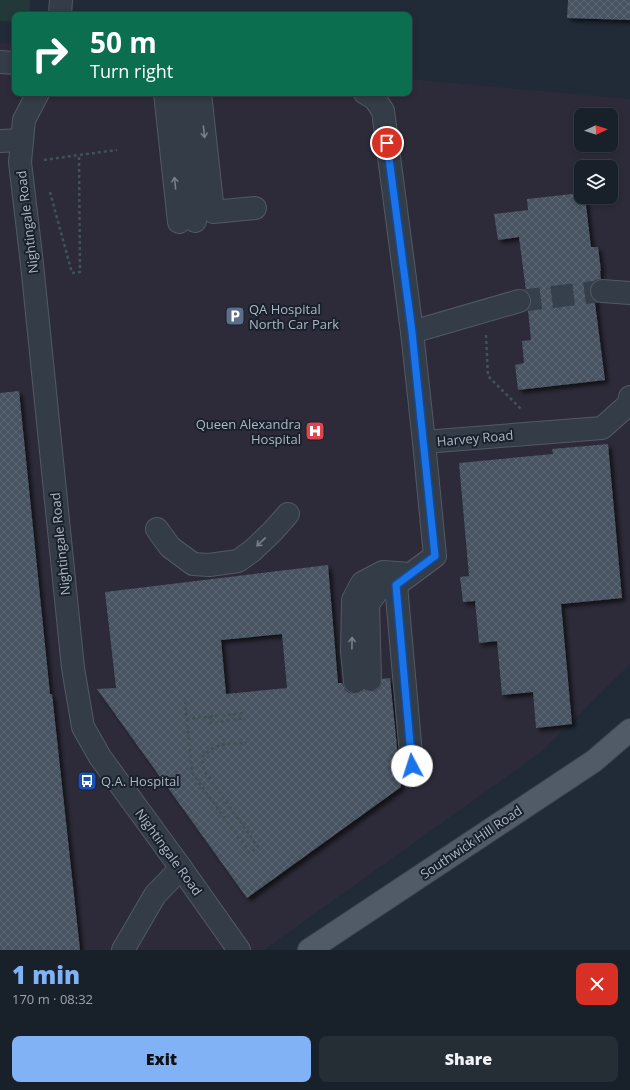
<!DOCTYPE html>
<html lang="en">
<head>
<meta charset="utf-8">
<style>
	:root { --surface:#182029; --page:#252d35; --text:#f1f3f6; --muted:#9fa3a8; --line:#363e46; --accent:#81b2f6 }
	body { margin:0; font-family:"Open Sans",sans-serif; background:var(--page); color:var(--text); height:100vh; display:flex; flex-direction:column; font-size:15px; white-space:nowrap }
	* { box-sizing:border-box; margin:0 }
	p { font-size:13px; color:var(--muted) }
	.icon { flex:none; width:22px; height:22px; fill:none; stroke:currentColor; stroke-width:2; stroke-linecap:round; stroke-linejoin:round }
	.map { position:relative; height:950px; overflow:hidden }
	.sheet { display:flex; flex-direction:column; background:var(--surface); flex:1 }
	.sheet>* { flex:none }
	.hud { position:absolute; left:12px; top:12px; width:400px; height:84px; border-radius:8px; box-shadow:0 2px 6px #0003,0 0 0 1px var(--line); background:#0b6e4f; color:#fff; overflow:hidden }
	.needle { width:26px; rotate:86deg }
	.tools { position:absolute; left:574px; top:108px; display:grid; gap:8px }
	.tools a { display:grid; place-items:center; width:44px; height:44px; border-radius:8px; background:var(--surface); box-shadow:0 2px 6px #0003,0 0 0 1px var(--line); font-size:20px }
	.pin { position:absolute; display:grid; place-items:center; width:34px; height:34px; color:#fff; margin:-17px; border:2px solid #fff; border-radius:50%; box-shadow:0 1px 4px #0007 }
	.me { position:absolute; width:44px; margin:-22px; rotate:355deg; stroke-linejoin:round; filter:drop-shadow(0 0 3px #0008) }
	.turn { display:flex; align-items:center; gap:14px; height:84px; padding:0 12px; font-size:18px }
	.turn .icon { width:52px; height:52px; stroke-width:2.5 }
	.turn b { display:block; font-size:28px; line-height:34px }
	.round { display:grid; place-items:center; flex:none; width:42px; height:42px; border-radius:8px; background:var(--page) }
	.summary { display:flex; align-items:center; justify-content:space-between; height:68px; padding:0 12px }
	h1 { font-size:24px; font-weight:800; line-height:30px; color:var(--accent) }
	.primary-button { display:flex; gap:8px; margin-top:auto; padding:8px 12px }
	.primary-button a { flex:1; height:46px; border-radius:8px; background:var(--accent); color:#111; font-size:16px; font-weight:800; line-height:46px; text-align:center }
	.primary-button a+a { background:var(--page); color:var(--text) }
	.map>svg:first-child { display:block }
	.medical { fill:#2d2b39; fill-rule:evenodd }
	.grass { fill:#233839 }
	.building { fill:url(#building-cross-hatch); fill-rule:evenodd; filter:url(#shadow) }
	.lines { fill:none; stroke-linecap:round; stroke-linejoin:round }
	.minor-tunnel { stroke:#35404c; stroke-width:22; stroke-dasharray:22 11; stroke-linecap:butt }
	.minor-casing { stroke:#515a65; stroke-width:24 }
	.major-casing { stroke:#3d4551; stroke-width:24 }
	.path { stroke:#405355; stroke-width:2.5; stroke-dasharray:3 3; stroke-linecap:butt }
	.minor { stroke:#343c47; stroke-width:22 }
	.major { stroke:#515b68; stroke-width:22 }
	.oneway { stroke:#77808c }
	.route-casing { stroke:#114b97; stroke-width:10 }
	.route { stroke:#1a73e8; stroke-width:7 }
	.labels { text-anchor:middle; dominant-baseline:central; stroke-width:4; stroke-linejoin:round; paint-order:stroke }
	.street-label { font-size:13px; fill:#aeb7c4; stroke:#19212c }
	.poi-label { font-size:13px; fill:#aeb7c4; stroke:#19212c; text-anchor:start }
</style>
</head>
<body>
<div class="map">
<svg width="630" height="950" viewBox="0 0 630 950">
	<defs>
		<pattern id="building-cross-hatch" width="8" height="8" patternUnits="userSpaceOnUse"><rect width="8" height="8" fill="#465261"/><path d="M0 0l8 8M0 8l8-8" fill="none" stroke="#5e6976"/></pattern>
		<filter id="shadow"><feDropShadow dx="3.5" dy="3.5" stdDeviation="2" flood-color="#0009"/></filter>
	</defs>
	<rect width="100%" height="100%" fill="#202b37"/>
	<path class="medical" d="M0 43 15 44V93H409V79L630 99V664L541 752 264 950H0ZM581 115H611V145H581ZM581 167H611V197H581Z"/>
	<polygon class="grass" points="0,0 30,0 29,15 15,15 15,22 0,21"/>
	<g class="building">
		<polygon points="568,0 630,0 630,20 567,18"/>
		<polygon points="581,193 581,197 585,197 591,247 598,247 601,271 600,271 601,279 596,280 592,284 590,290 591,297 598,302 595,303 605,380 518,390 515,365 524,363 522,341 531,340 528,310 531,304 531,298 526,291 519,237 498,240 494,214 528,210 527,199"/>
		<polygon points="19,391 50,694 52,694 80,950 0,950 0,393"/>
		<polygon points="608,444 622,598 561,604 572,724 536,728 533,692 502,695 497,641 479,643 475,601 463,602 460,577 469,576 459,463 553,454 552,449"/>
		<path d="M328 565 338 683H342L345 690 349 693 356 694 364 691 370 692 376 691 381 686 382 679 390 678 401 787 247 898 97 689 116 688 105 592ZM282 634 287 688 226 694 221 640Z"/>
	</g>
	<g class="lines">
		<polyline class="minor-tunnel" points="519,301 602,291"/>
		<g class="minor-casing">
			<g id="minor">
				<polyline points="60,15 61,0"/>
				<polyline points="0,62 15,63"/>
				<polyline points="38,93 24,120 20,162 32,264 73,668 83,727 100,757 181,868 239,950"/>
				<polyline points="165,93 179,222"/>
				<polyline points="182,93 195,221"/>
				<polyline points="200,93 213,212 255,208"/>
				<polyline points="365,93 375,99 383,111 412,332 424,442 602,428 629,404 630,397"/>
				<polyline points="0,141 22,140"/>
				<polyline points="602,291 630,293"/>
				<polyline points="412,332 519,301"/>
				<polyline points="157,529 170,547 193,564 209,565 238,561 252,551 272,532 288,514"/>
				<polyline points="370,680 368,604 378,590 396,585"/>
				<polyline points="355,682 352,651 353,600 362,583 383,572 410,574"/>
				<polyline points="412,766 396,585 435,556 424,442"/>
				<polyline points="123,950 155,895 181,868"/>
			</g>
		</g>
		<g class="major-casing">
			<polyline id="major" points="309,950 594,761 630,730"/>
		</g>
		<g class="path">
			<polyline points="44,160 79,155"/>
			<polyline points="50,192 72,273 80,272 79,155 117,150"/>
			<polyline points="486,335 488,376 522,410"/>
			<path d="M185 701 192 773 250 853 258 847 204 770 202 757C216 742 228 744 247 743"/>
			<polyline points="209,716 210,723 245,718"/>
			<polyline points="186,719 245,713"/>
		</g>
		<use href="#minor" class="minor"/>
		<use href="#major" class="major"/>
	</g>
	<defs><path id="oneway-shaft" d="M-6 0H5M1.5-3L5.5 0L1.5 3" fill="none" stroke-width="1.6" stroke-linecap="round" stroke-linejoin="round"/></defs>
	<g class="oneway">
		<use href="#oneway-shaft" transform="translate(204 132) rotate(84)"/>
		<use href="#oneway-shaft" transform="translate(175 183) rotate(-96)"/>
		<use href="#oneway-shaft" transform="translate(261 542) rotate(136)"/>
		<use href="#oneway-shaft" transform="translate(352 643) rotate(-89)"/>
	</g>
	<g class="lines">
		<g class="route-casing">
			<polyline id="route" points="387,143 412,332 435,556 396,585 412,766"/>
		</g>
		<use href="#route" class="route"/>
	</g>
	<defs>
		<g id="parking-square" transform="scale(1)"><rect x="-9" y="-9" width="18" height="18" rx="4" fill="#5c6f8a" stroke="#19212c"/><path d="M-3.5-5.5H1a3.5 3.5 0 0 1 0 7H-1V5.5H-3.5ZM-1-3.4V-.6H.8a1.4 1.4 0 0 0 0-2.8Z" fill="#fff"/></g>
		<g id="hospital-square" transform="scale(1)"><rect x="-9" y="-9" width="18" height="18" rx="4" fill="#e0444e" stroke="#19212c"/><path d="M-5-5h3v3.5h4V-5h3V5h-3V1.5h-4V5h-3Z" fill="#fff"/></g>
		<g id="bus-square" transform="scale(1)"><rect x="-9" y="-9" width="18" height="18" rx="4" fill="#1a4fb4" stroke="#19212c"/><path d="M-5-6H5V4H4V6H2V4H-2V6H-4V4H-5ZM-3.5-4V0h7V-4ZM-3.5 1.2v1.5H-2V1.2ZM2 1.2v1.5H3.5V1.2Z" fill="#fff"/></g>
	</defs>
	<g fill-rule="evenodd">
		<use href="#parking-square" x="235" y="316"/>
		<use href="#hospital-square" x="315" y="431"/>
		<use href="#bus-square" x="87" y="781"/>
	</g>
	<g class="labels">
		<g class="street-label">
			<text transform="translate(27 222) rotate(-97)">Nightingale Road</text>
			<text transform="translate(475 438) rotate(-5)">Harvey Road</text>
			<text transform="translate(60 544) rotate(-96)">Nightingale Road</text>
			<text transform="translate(471 842) rotate(-34)">Southwick Hill Road</text>
			<text transform="translate(169 852) rotate(54)">Nightingale Road</text>
		</g>
		<g class="poi-label">
			<text x="249" y="309">QA Hospital<tspan x="249" dy="15">North Car Park</tspan></text>
			<text x="301" y="424" text-anchor="end">Queen Alexandra<tspan x="301" dy="15">Hospital</tspan></text>
			<text x="101" y="781">Q.A. Hospital</text>
		</g>
	</g>
</svg>
<div class="tools">
<a><svg class="needle" viewBox="-14 -14 28 28"><path d="M0-13l5 13h-10z" fill="#e53935"/><path d="M0 13l5-13h-10z" fill="#9fa3a8"/></svg></a>
<a><svg class="icon" aria-label="layers" viewBox="0 0 24 24"><path d="M12 4l9 5-9 5-9-5zM3 14l9 5 9-5"/></svg></a>
</div>
<div class="pin" style="left:387px;top:143px;background:#d93025"><svg class="icon" aria-label="arrive" viewBox="0 0 24 24"><path d="M6 21V4h12l-3 4 3 4H6"/></svg></div>
<svg class="me" style="left:412px;top:766px" viewBox="-20 -20 40 40"><circle r="19" fill="#fff"/><path d="M0-13L10 11 0 6-10 11z" fill="#1a73e8"/></svg>
<div class="hud">
<div class="turn"><svg class="icon" aria-label="right" viewBox="0 0 24 24"><path d="M7 20v-9h11M14 6l5 5-5 5"/></svg><div><b>50 m</b>Turn right</div></div>
</div>
</div>
<section class="sheet">
<div class="summary"><div><h1>1 min</h1><p>170 m · 08:32</p></div><a class="round" style="background:#d93025;color:#fff"><svg class="icon" aria-label="close" viewBox="0 0 24 24"><path d="M6 6l12 12M18 6L6 18"/></svg></a></div>
<div class="primary-button"><a>Exit</a><a>Share</a></div>
</section>
</body>
</html>
